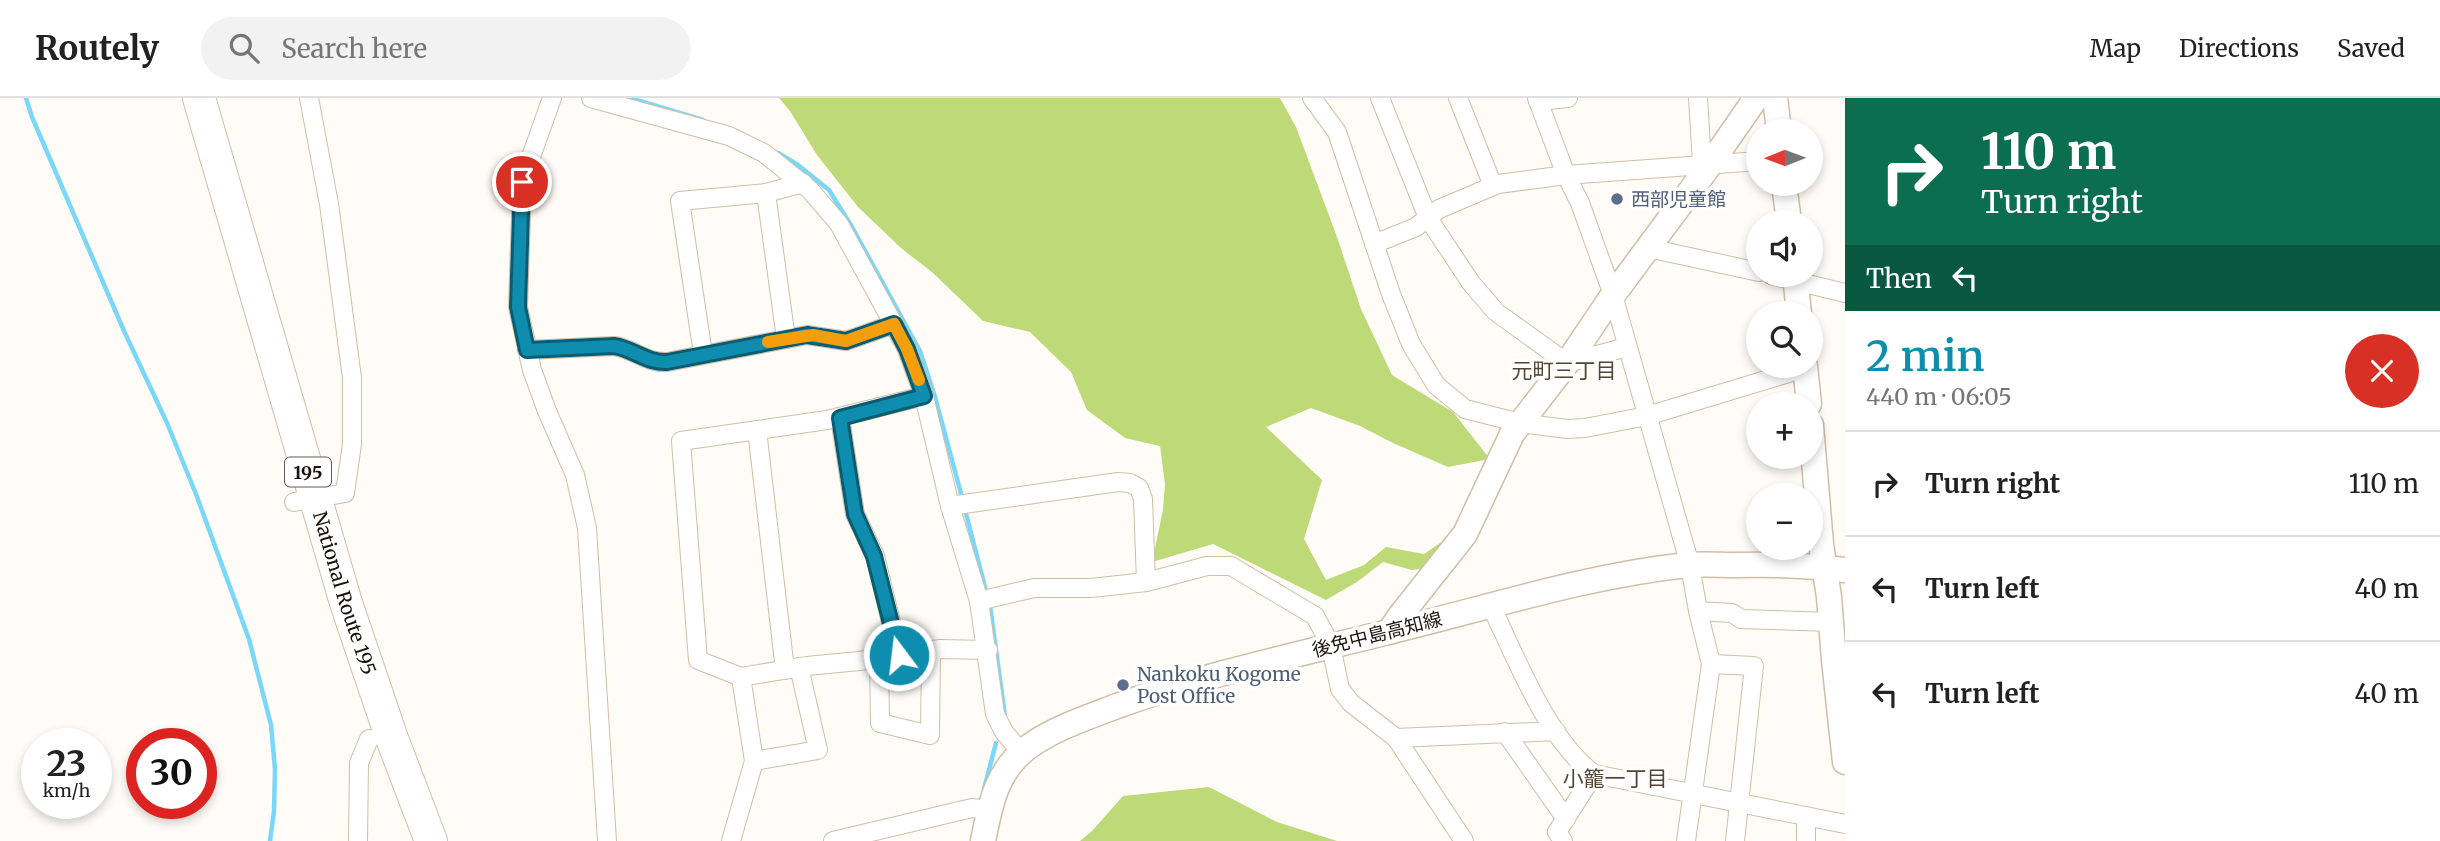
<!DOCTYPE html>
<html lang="en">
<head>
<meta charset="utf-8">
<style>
	:root { --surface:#fff; --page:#f2f2f2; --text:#222; --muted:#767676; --line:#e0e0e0; --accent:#0f8dae }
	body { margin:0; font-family:Merriweather,"Noto Sans JP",serif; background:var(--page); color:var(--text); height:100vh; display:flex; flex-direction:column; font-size:26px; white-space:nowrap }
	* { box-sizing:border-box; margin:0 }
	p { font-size:23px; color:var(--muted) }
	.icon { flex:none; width:38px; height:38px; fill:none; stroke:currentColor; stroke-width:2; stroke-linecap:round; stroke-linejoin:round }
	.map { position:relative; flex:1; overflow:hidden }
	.drawer { display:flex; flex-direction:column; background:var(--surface); width:595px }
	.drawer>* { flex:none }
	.banner { background:#0b6e4f; color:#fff; overflow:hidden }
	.needle { width:46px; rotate:269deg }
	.tools { position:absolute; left:1746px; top:21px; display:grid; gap:14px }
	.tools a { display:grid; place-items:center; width:77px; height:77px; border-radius:50%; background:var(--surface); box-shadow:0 4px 10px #0003; font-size:35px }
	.speed { position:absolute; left:21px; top:630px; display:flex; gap:14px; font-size:35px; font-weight:700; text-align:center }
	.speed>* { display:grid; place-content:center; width:91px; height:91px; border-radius:50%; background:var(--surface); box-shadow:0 4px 10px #0003; line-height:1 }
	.speed small { font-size:18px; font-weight:400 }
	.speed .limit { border:10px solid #d22; background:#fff; color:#111 }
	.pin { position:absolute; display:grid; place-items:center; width:60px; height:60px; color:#fff; margin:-30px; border:4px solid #fff; border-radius:50%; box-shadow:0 2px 7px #0007 }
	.me { position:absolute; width:77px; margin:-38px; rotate:345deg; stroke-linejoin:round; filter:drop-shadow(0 0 5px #0008) }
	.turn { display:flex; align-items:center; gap:24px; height:147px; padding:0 21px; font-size:32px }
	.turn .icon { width:91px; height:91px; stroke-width:2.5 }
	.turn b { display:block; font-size:49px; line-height:60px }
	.then { display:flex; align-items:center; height:66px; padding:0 21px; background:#0003; gap:14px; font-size:26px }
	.round { display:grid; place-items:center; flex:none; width:74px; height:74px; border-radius:37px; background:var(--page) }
	.overview { display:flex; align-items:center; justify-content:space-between; height:119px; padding:0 21px }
	h1 { font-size:42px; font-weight:600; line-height:52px; color:var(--accent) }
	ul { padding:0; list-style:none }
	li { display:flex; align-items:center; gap:21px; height:105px; padding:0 21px; border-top:2px solid var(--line) }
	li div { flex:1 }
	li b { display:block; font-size:26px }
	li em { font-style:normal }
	header { display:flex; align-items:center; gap:42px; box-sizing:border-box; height:98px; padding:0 35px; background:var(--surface); border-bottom:2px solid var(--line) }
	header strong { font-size:33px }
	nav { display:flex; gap:38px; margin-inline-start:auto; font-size:24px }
	.search { width:490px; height:63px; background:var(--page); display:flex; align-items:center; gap:18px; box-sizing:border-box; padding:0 24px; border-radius:38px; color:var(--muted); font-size:26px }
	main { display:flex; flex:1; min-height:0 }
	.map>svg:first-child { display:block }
	.forest { fill:#bed978 }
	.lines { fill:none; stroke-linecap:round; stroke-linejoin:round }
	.stream { stroke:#79d7fa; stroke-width:4.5 }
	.street-casing { stroke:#d0bea6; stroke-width:20 }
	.secondary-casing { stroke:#d0bea6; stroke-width:27 }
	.highway-casing { stroke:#d0bea6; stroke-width:34 }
	.street { stroke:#fff; stroke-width:18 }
	.secondary { stroke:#fff; stroke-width:24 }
	.highway { stroke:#fff; stroke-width:32 }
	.route-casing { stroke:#0a5c71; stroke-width:18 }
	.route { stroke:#0f8dae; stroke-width:12 }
	.slow { stroke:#f59e0b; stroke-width:12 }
	.service-dot { fill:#5c6f8a; stroke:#fff; stroke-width:2.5 }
	.labels { text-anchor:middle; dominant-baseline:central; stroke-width:7; stroke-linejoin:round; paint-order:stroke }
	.shield { fill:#fff; stroke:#5f5a54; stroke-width:2 }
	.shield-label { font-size:18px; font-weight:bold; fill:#1a130b }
	.service-label { font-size:19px; fill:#4e5e75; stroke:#fff; text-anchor:start }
	.street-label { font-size:19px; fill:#1a130b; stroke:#fff }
	.neighbourhood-label { font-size:21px; fill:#544530; stroke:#fff }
</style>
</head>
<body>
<header>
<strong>Routely</strong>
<div class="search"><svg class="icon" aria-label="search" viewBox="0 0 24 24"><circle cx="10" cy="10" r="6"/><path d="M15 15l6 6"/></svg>Search here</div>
<nav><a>Map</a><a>Directions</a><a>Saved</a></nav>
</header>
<main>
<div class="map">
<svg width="1845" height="743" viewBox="0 0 1845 743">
	<rect width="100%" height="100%" fill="#fffbf6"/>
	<g class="forest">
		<polygon points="779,0 1280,0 1296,29 1337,139 1361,211 1392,277 1453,314 1490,361 1448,369 1393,345 1360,328 1311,310 1266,329 1322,382 1304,441 1326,482 1364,467 1386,449 1424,456 1462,430 1428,470 1412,472 1383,464 1357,484 1326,502 1213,446 1152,464 1163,412 1165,386 1160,348 1125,340 1087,312 1071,274 1030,234 983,223 933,175 901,150 858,109 817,57 790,13"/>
		<polygon points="1209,689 1277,724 1337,743 1080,743 1092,733 1123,698"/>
	</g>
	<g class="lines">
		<g class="stream">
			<polyline points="26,0 32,19 124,233 167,325 196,396 249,541 271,627 275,671 274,713 270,743"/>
			<polyline points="630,0 703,22"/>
			<polyline points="778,55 798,67 829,92 852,129 920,253 935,299 963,403"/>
			<polyline points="965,412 986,493"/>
			<polyline points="990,508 1005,618"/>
			<polyline points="984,691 996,645"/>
		</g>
		<g class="street-casing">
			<g id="street">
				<polyline points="552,0 522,84 518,209 532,272 547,313 575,377 587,430 607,743"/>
				<polyline points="591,0 729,38 764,55 810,92 839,126 907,251 924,298 950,408 979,503 995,616 1004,634 1021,654"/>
				<polyline points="1312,0 1337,34 1391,196 1411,246 1436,287 1465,311 1520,325 1567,331 1585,330 1647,318 1805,270"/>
				<polyline points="1380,0 1428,120 1471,185 1496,214 1567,265 1627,249"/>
				<polyline points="1458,0 1493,88"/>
				<polyline points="1537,0 1566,77 1580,105 1613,197 1690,467 1698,513 1711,566 1686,743"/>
				<polyline points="1698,0 1702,66"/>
				<polyline points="1538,3 1568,0"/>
				<polyline points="766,95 786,241"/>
				<polyline points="1374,146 1416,129 1439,111 1498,86 1566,77 1759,63"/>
				<polyline points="1648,150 1759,174"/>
				<polyline points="1771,177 1845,195"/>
				<path d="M527 252 614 248C634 251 646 265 667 264L807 237 846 243 894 226"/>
				<polyline points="703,256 680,103 766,95 803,85"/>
				<polyline points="924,298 827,322 681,343 698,562 741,579 807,568 859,563 940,551 988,552"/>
				<polyline points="840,320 855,416 875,458 899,557"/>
				<polyline points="757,332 785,572"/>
				<polyline points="294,404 345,395 352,346 352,280 329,106 309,0"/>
				<polyline points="950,408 1118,384 1130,385 1139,390 1143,401 1146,484"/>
				<polyline points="979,503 1034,490 1091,490 1146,484 1207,468 1231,468 1315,518 1331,548 1340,591 1351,605 1396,640 1464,743"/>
				<path d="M1491 508C1516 559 1547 642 1594 676L1845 726"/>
				<polyline points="1698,513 1732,515 1741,521 1831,524"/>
				<polyline points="879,560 880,625 930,637 931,553"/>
				<polyline points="1711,566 1754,568 1735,743"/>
				<polyline points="1505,634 1566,721"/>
				<polyline points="1396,640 1556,633"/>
				<polyline points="754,663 818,652 799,569"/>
				<polyline points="358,743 359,665 369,641"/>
				<polyline points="731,743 754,663 741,579"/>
				<polyline points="833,743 972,710 990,712"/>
				<polyline points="1563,743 1557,734 1594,676"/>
				<polyline points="1806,743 1806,718"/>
			</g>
		</g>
		<g class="secondary-casing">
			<g id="secondary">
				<polyline points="1775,0 1779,33"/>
				<polyline points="1784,86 1789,124"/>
				<polyline points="1795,177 1799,215"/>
				<polyline points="1805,268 1809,306"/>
				<polyline points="1811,327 1821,446 1829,499 1834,562 1845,664"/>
				<polyline points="1389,534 1400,518 1465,436 1512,336 1567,265 1613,197 1709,68 1756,0"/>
				<path d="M983 743C990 708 996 673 1027 650 1054 630 1086 620 1117 608 1206 576 1297 557 1388 534 1487 510 1585 478 1687 467 1702 466 1719 467 1734 467 1772 466 1808 467 1845 472"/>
			</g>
		</g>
		<g class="highway-casing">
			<g id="highway">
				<path id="s1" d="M199 0 346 505 391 638 431 743"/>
			</g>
		</g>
		<use href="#street" class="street"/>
		<use href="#secondary" class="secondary"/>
		<use href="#highway" class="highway"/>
	</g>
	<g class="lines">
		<g class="route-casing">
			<path id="route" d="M522 84 518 209 527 252 614 248C634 251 646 265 667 264L807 237 846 243 894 226 907 251 924 298 840 320 855 416 874 458 899 557"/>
		</g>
		<use href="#route" class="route"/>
		<polyline class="slow" points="768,244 813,237 846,243 894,226 907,251 919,282"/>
	</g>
	<g class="service-dot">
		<circle cx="1617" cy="101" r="7"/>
		<circle cx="1123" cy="587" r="7"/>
	</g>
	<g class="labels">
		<rect class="shield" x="285" y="359.5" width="46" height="29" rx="5"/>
		<g class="shield-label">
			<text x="308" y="374">195</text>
		</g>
		<g class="service-label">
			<text x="1631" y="101">西部児童館</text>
			<text x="1137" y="576">Nankoku Kogome<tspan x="1137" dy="22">Post Office</tspan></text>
		</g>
		<g class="street-label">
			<text stroke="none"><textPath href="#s1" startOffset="516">National Route 195</textPath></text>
			<text transform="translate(1377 536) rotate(-14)">後免中島高知線</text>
		</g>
		<g class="neighbourhood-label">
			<text x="1564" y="272">元町三丁目</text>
			<text x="1615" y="680">小籠一丁目</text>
		</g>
	</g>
</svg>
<div class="tools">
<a><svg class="needle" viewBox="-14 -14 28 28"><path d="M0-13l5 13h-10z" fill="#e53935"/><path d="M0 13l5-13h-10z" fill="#767676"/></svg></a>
<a><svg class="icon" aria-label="sound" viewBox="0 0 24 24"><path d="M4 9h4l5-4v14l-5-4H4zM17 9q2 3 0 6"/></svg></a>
<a><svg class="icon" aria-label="search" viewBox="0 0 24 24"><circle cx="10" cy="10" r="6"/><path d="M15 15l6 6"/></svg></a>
<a>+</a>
<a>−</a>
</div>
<div class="speed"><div>23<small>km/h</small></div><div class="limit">30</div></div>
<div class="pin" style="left:522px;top:84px;background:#d93025"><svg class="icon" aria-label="arrive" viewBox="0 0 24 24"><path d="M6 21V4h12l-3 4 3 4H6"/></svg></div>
<svg class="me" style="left:899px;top:557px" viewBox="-20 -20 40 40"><circle r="17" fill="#0f8dae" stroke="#fff" stroke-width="3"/><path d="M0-11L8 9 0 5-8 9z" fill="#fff"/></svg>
</div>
<section class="drawer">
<div class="banner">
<div class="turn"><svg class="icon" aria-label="right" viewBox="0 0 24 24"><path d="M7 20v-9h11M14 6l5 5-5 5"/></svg><div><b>110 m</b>Turn right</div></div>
<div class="then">Then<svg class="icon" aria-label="left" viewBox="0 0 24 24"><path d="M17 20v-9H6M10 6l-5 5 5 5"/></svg></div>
</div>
<div class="overview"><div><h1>2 min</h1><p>440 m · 06:05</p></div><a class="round" style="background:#d93025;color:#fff"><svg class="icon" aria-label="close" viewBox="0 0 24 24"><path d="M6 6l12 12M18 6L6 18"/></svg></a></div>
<ul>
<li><svg class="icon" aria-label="right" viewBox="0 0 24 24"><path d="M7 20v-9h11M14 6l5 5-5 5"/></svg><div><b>Turn right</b></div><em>110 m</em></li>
<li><svg class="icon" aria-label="left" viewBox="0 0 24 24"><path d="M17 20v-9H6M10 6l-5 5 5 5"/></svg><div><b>Turn left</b></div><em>40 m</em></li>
<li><svg class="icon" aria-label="left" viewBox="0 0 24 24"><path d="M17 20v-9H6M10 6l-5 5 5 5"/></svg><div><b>Turn left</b></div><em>40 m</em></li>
</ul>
</section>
</main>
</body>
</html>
